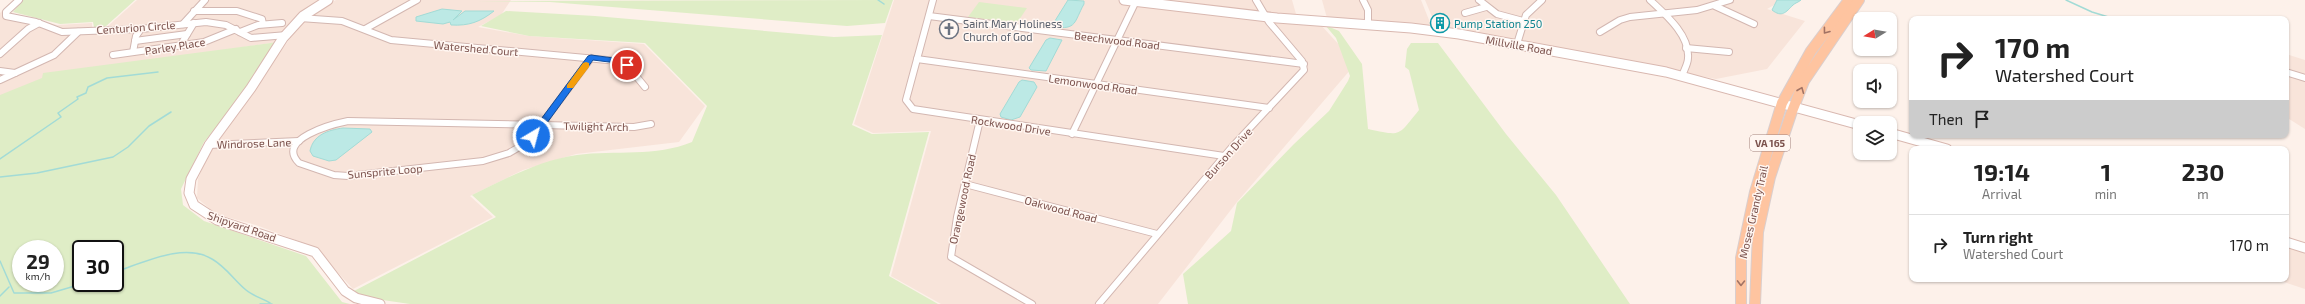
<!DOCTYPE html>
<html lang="en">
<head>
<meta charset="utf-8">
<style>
	:root { --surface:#fff; --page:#f2f2f2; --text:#222; --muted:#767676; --line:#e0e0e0 }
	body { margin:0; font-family:"Exo 2",sans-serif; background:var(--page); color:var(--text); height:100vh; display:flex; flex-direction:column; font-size:15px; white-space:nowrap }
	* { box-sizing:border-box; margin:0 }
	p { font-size:13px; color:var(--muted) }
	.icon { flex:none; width:22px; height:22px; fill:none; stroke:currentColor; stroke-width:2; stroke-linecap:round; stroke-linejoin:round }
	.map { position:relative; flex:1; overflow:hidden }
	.drawer { position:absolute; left:1909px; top:146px; width:380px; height:136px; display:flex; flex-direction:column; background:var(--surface); border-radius:8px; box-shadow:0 1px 3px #0004 }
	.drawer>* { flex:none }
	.guide { position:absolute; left:1909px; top:16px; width:380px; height:122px; border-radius:8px; box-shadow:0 1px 3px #0004; background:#fff; color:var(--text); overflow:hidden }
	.needle { width:26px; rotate:259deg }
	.fabs { position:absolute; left:1853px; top:12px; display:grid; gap:8px }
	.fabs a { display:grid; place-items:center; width:44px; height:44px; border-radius:8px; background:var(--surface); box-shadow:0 1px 3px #0004; font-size:20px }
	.speed { position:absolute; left:12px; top:240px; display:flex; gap:8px; font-size:20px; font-weight:700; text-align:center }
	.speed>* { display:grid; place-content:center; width:52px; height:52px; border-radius:50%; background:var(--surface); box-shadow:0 1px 3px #0004; line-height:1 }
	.speed small { font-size:10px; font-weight:400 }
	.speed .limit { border:2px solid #111; border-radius:6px; background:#fff; color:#111 }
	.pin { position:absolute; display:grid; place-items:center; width:34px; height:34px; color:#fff; margin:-17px; border:2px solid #fff; border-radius:50%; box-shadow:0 1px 4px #0007 }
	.me { position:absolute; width:44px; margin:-22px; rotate:37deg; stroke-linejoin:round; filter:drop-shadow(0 0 3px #0008) }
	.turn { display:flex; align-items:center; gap:14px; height:84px; padding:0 20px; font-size:18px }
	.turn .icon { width:52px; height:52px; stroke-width:2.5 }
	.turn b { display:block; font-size:28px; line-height:34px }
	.then { display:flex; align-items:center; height:38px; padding:0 20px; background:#0003; gap:8px; font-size:15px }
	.eta { display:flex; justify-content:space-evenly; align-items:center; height:68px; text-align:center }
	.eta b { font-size:24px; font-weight:700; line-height:28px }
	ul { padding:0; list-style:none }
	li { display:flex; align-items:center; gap:12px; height:60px; padding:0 20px; border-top:1px solid var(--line) }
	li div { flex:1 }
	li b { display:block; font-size:15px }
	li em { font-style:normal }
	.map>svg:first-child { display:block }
	.residential { fill:#f8e4da }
	.green { fill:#dfedc6; fill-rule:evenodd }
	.water { fill:#bce9e5; stroke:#a2dbd6 }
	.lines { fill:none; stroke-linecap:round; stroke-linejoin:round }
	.stream { stroke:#a2dbd6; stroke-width:1.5 }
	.street-casing { stroke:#d3b7b1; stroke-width:8 }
	.secondary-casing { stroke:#d9b8b0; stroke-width:11 }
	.primary-casing { stroke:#dacecd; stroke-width:12 }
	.street { stroke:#fff; stroke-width:6 }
	.secondary { stroke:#fff; stroke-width:9 }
	.primary { stroke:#fec4a0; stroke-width:10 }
	.oneway { stroke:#a27364 }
	.route { fill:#1a73e8; stroke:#114b97 }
	.slow { fill:#f59e0b }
	.labels { text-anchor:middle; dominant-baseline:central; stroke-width:3; stroke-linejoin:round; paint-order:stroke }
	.shield { fill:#fff6f1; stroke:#a2827d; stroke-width:1 }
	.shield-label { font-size:10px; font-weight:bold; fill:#7a504b }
	.worship-label { font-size:11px; fill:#5b616d; stroke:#fff6f1; text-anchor:start }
	.culture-label { font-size:11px; fill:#0d838f; stroke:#fff6f1; text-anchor:start }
	.street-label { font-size:11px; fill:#7a504b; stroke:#fff6f1 }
</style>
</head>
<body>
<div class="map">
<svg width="2305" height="304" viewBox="0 0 2305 304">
	<rect width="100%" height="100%" fill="#fdf1ea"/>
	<g class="residential">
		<polygon points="13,0 21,0 10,13 57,25 92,23 92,28 107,27 137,0 322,0 278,42 63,73 0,130 0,13"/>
		<polygon points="336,0 511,0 501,15 478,27 529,36 644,44 705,106 679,142 576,154 523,170 470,196 493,217 353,289 314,247 256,225 216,214 197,198 198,179 206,159 222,132 300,25 317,11"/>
		<polygon points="894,0 1292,0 1296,14 1320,24 1342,48 1351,69 1237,202 1158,304 941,304 891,276 931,131 873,133 854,124"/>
		<polygon points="1322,0 1421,0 1431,25 1327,18"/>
		<polygon points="1425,0 1783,0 1767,9 1805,21 1767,69 1716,79 1435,24"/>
		<polygon points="2286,54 2305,60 2305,129 2286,117"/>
		<polygon points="2286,247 2305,252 2305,289 2275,279 2286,279"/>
	</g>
	<g class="green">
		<polygon points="23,0 135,0 105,27 94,27 93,22 60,24 13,12"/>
		<polygon points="893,0 885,23 847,26 550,2 476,1"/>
		<polygon points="979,2 1027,8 1017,23 968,17"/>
		<path d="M506 11 595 16 834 37 882 35 852 125 872 134 929 132 889 276 938 304H410L362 297 354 291 496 217 472 195C505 179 540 160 577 155 615 150 656 157 692 142L707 106 645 43 529 36 481 26Z"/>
		<path d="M1325 25 1339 31 1362 64 1368 129C1402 136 1397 137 1419 110L1409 70 1405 67 1407 49 1411 43H1438L1506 134 1556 195 1630 304H1188L1183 274 1231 231 1237 203 1294 144 1329 111 1348 81 1350 76 1336 38Z"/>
		<path d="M278 42 234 106 204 142 181 189 183 205 204 221 306 256 342 302 350 304H0V95L42 78 43 73ZM21 249H55V283H21ZM81 249H115V283H81Z"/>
	</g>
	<g class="water">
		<path d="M1068 0 1084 1V4C1074 22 1077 30 1054 27L1053 24Z"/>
		<path d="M1777 0H1801C1799 2 1795 3 1793 5 1786 12 1782 18 1772 10Z"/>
		<path d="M442 9 462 11 453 20 465 11H494C480 22 469 26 451 25L450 22 443 24 416 21V17Z"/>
		<polygon points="1050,38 1062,40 1046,71 1031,70 1029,68 1046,40"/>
		<polygon points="1022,80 1034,82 1037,87 1020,117 1011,120 1001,117 1000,114 1019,82"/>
		<path d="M343 128 370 129 372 132 336 160 329 161 313 156 310 151C313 135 328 130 343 128Z"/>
	</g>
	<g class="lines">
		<g class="stream">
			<polyline points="878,0 884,4"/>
			<polyline points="2066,0 2092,12 2115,19"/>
			<polyline points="0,159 61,117 58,113 78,99 77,97 86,93 88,87 107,78 158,72"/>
			<polyline points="0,177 37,173 113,157 128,147 149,126 171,112"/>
			<polyline points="0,261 14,293 51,293 85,283"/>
			<path d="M115 272C143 263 184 242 212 259 226 267 234 280 246 290 253 296 262 298 270 303"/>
			<polyline points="0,296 9,287"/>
			<polyline points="260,304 272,304"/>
		</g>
		<g class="street-casing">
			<g id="street">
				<polyline points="19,0 6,12 6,16 36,22 62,32 141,29 206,22 226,25 251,38 287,35"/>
				<polyline points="933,0 906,100 913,109 1224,156"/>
				<polyline points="1363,0 1368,10 1368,24"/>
				<polyline points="1479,0 1497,14 1523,21"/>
				<path d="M1650 0C1665 14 1690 35 1688 58 1688 64 1684 70 1682 76"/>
				<polyline points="1715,6 1754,24"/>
				<polyline points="194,11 237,11 262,19 263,24"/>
				<polyline points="1465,13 1486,7"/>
				<polyline points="929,16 1304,64"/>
				<polyline points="300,18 342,21 391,40 618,61 627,65 645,87"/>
				<polyline points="183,24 205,0"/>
				<polyline points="365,29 417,0"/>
				<polyline points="240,32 258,25 282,23"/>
				<polyline points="1600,32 1620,20 1630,17 1697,10 1730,0"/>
				<polyline points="135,41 187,34"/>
				<polyline points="1517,44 1526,15 1542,0"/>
				<polyline points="180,46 194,23"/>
				<polyline points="1686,48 1729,52"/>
				<polyline points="133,52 136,36 141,29"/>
				<polyline points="0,54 28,29 39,23"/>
				<polyline points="113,55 204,42 236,29"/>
				<polyline points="917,59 1269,108"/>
				<polyline points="0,71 15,73"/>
				<polyline points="2286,72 2305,78"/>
				<polyline points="0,80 54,55 78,32"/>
				<polyline points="980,120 957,217 951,257 1032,304"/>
				<path d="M348 121 541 125 521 146 509 153 483 161 348 176 334 175 299 163C275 139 333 124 348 121Z"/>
				<polyline points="541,125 634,127 651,124"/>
				<polyline points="541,125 591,58"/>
				<polyline points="1072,134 1136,1"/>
				<polyline points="208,145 299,141"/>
				<polyline points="965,184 1157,234"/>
				<polyline points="1099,304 1232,147 1304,70 1302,61 1269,22 1256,0"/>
			</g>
		</g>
		<g class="secondary-casing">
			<g id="secondary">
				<polyline points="328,0 303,16 283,38 251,88 209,145 191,179 189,193 194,205 217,220 315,252 345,291 356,298 380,304"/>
				<polyline points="1124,0 1277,18 1411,28 1459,34 1666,72 1860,125"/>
				<polyline points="1890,133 1947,149"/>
				<polyline points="2286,242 2305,248"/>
			</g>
		</g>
		<g class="primary-casing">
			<g id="primary">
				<polyline points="1741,304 1741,258 1755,192 1782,103 1811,51 1849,0"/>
				<polyline points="1755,304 1758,232 1770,177 1791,114 1804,81 1859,0"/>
			</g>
		</g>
		<use href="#street" class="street"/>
		<use href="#secondary" class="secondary"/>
		<use href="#primary" class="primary"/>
	</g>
	<defs><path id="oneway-chevron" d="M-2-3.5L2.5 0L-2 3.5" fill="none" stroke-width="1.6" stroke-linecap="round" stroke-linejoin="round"/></defs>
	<g class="oneway">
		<use href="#oneway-chevron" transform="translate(1826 31) rotate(127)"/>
		<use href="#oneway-chevron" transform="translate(1801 90) rotate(-68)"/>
		<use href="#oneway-chevron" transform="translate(1741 283) rotate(91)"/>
	</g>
	<polygon class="route" points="591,55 621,59 631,65 627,68 617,63 593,60 536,138 530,138 530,134 588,56"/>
	<polygon class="slow" points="586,62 589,63 589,67 573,88 567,88 567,85 583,63"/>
	<defs>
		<g id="building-ring" transform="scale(1)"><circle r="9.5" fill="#fff6f1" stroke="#0f9aa8" stroke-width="1.5"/><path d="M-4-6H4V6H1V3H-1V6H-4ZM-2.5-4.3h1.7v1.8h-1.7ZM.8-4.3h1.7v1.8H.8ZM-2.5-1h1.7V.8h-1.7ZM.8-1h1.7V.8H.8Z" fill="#0f9aa8"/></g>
		<g id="church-ring" transform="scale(1)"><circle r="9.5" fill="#fff6f1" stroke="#6b7280" stroke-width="1.5"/><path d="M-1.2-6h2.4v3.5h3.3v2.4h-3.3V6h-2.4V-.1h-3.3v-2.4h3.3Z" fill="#6b7280"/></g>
	</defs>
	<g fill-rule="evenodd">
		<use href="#building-ring" x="1440" y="23"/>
		<use href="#church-ring" x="949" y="29"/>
	</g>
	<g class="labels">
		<rect class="shield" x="1750" y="135" width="40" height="16" rx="3"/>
		<g class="shield-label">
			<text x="1770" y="143">VA 165</text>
		</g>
		<g class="worship-label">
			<text x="963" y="23">Saint Mary Holiness<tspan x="963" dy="13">Church of God</tspan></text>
		</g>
		<g class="culture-label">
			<text x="1454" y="23">Pump Station 250</text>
		</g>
		<g class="street-label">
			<text transform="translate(136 27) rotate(-4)">Centurion Circle</text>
			<text transform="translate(1117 40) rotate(7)">Beechwood Road</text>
			<text transform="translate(1519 45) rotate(10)">Millville Road</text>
			<text transform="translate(175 46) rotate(-9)">Parley Place</text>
			<text transform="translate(476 48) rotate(5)">Watershed Court</text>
			<text transform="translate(1093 84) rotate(8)">Lemonwood Road</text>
			<text transform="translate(1011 125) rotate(9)">Rockwood Drive</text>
			<text transform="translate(596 126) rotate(1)">Twilight Arch</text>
			<text transform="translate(254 143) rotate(-2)">Windrose Lane</text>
			<text transform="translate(1228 153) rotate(-48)">Burson Drive</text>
			<text transform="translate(385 171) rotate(-5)">Sunsprite Loop</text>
			<text transform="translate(962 199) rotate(-78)">Orangewood Road</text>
			<text transform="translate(1061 209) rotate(15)">Oakwood Road</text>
			<text transform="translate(1753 212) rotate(-77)">Moses Grandy Trail</text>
			<text transform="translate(242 226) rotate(19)">Shipyard Road</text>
		</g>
	</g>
</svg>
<div class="fabs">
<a><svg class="needle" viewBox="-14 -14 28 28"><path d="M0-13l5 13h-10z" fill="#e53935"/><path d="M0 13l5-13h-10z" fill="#767676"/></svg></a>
<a><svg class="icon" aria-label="sound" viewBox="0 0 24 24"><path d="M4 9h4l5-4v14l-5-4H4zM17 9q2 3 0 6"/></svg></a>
<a><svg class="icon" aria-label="layers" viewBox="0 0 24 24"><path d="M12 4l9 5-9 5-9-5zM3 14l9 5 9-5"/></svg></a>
</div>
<div class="speed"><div>29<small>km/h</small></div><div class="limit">30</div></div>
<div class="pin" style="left:627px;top:65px;background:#d93025"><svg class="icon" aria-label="arrive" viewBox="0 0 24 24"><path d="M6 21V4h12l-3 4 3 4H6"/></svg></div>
<svg class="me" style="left:533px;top:136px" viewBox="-20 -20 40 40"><circle r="17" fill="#1a73e8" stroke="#fff" stroke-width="3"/><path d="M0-11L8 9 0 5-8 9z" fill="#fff"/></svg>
<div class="guide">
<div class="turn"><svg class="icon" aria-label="right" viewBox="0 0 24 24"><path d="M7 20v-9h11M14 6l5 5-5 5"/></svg><div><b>170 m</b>Watershed Court</div></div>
<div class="then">Then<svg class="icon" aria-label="arrive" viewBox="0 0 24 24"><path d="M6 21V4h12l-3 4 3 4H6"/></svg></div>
</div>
<section class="drawer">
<div class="eta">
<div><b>19:14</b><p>Arrival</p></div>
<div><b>1</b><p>min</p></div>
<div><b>230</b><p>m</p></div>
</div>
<ul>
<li><svg class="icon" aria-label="right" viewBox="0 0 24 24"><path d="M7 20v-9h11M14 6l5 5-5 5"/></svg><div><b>Turn right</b><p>Watershed Court</p></div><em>170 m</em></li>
</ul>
</section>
</div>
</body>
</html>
